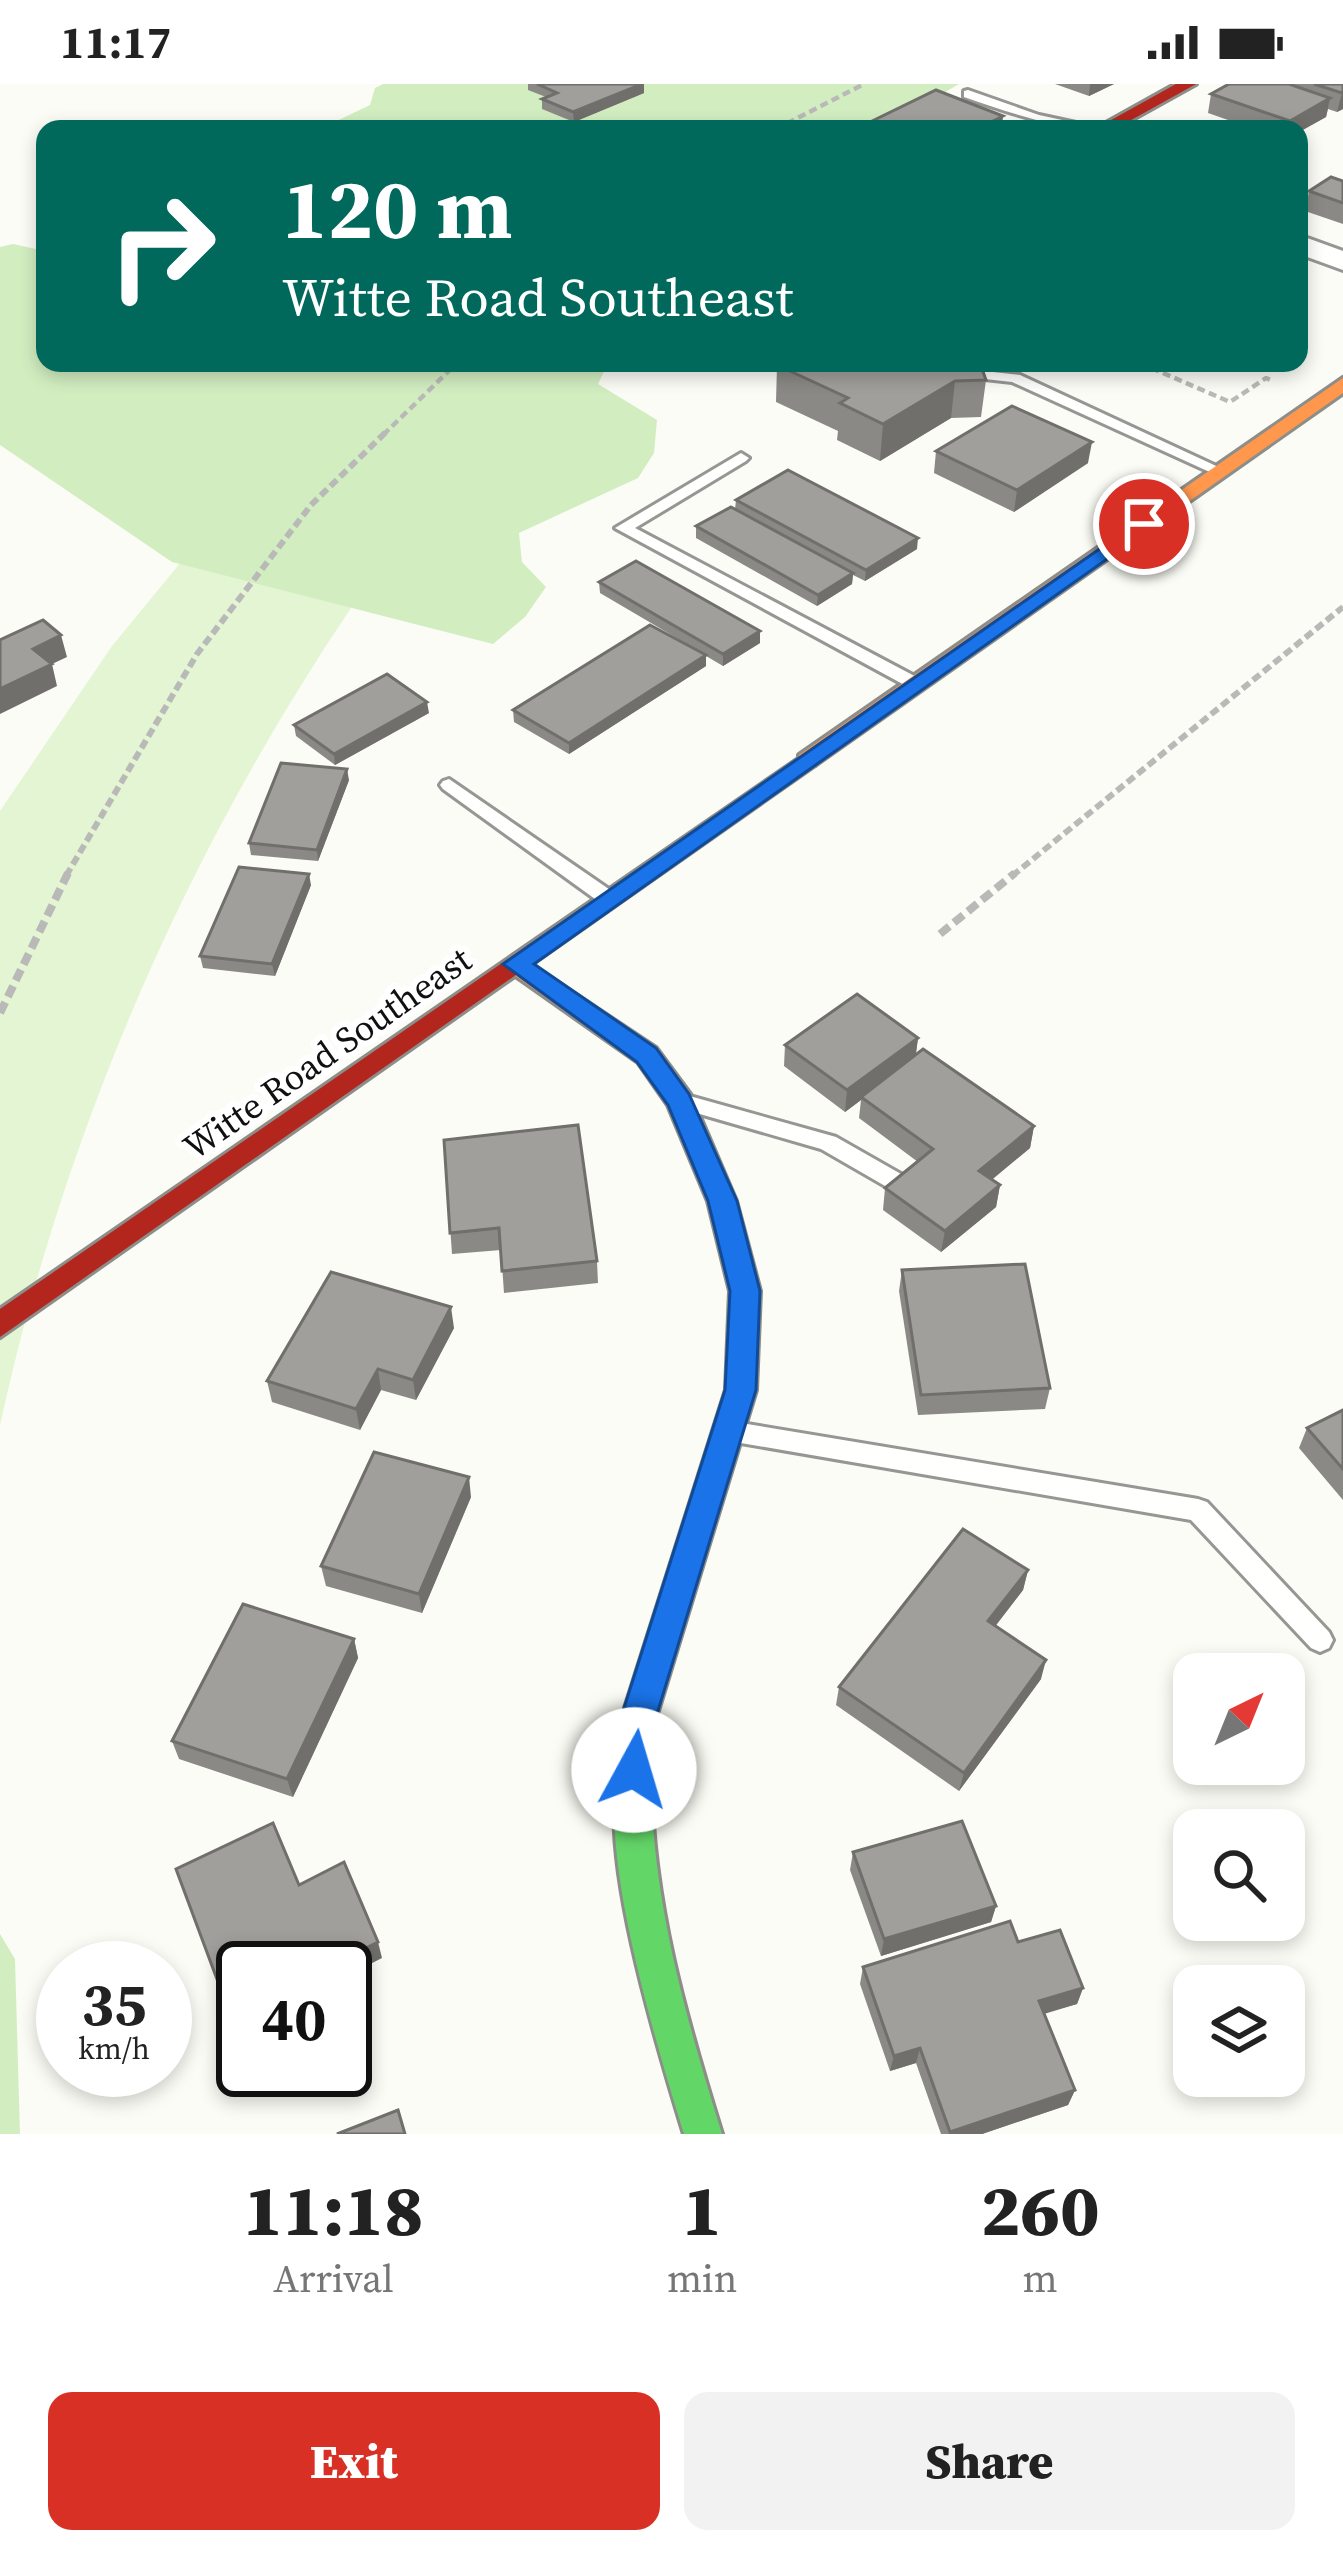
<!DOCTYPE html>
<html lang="en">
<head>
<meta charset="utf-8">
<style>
	:root { --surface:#fff; --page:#f2f2f2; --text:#222; --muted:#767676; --accent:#d93025 }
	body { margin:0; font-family:"Source Serif 4",serif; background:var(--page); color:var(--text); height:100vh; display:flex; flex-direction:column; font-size:45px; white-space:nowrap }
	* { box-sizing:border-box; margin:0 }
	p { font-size:39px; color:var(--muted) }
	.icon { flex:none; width:66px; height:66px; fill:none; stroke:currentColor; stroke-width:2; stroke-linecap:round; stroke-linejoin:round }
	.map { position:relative; height:2050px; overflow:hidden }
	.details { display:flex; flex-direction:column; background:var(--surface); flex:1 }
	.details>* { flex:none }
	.banner { position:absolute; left:36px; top:36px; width:1272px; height:252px; border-radius:24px; box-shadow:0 6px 18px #0003; background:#00695c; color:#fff; overflow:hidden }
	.needle { width:78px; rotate:43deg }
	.tools { position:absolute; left:1173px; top:1569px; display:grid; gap:24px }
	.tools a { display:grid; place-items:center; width:132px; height:132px; border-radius:24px; background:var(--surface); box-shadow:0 6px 18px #0003; font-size:60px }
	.speed { position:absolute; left:36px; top:1857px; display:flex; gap:24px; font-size:60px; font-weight:700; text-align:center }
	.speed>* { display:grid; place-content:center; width:156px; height:156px; border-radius:50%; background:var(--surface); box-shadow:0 6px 18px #0003; line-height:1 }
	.speed small { font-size:30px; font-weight:400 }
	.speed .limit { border:6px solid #111; border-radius:18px; background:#fff; color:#111 }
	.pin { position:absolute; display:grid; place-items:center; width:102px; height:102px; color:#fff; margin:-51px; border:6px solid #fff; border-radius:50%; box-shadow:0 3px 12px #0007 }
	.me { position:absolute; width:132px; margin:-66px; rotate:6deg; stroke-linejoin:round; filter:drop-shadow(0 0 9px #0008) }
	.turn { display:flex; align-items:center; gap:42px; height:252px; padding:0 48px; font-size:54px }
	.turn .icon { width:156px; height:156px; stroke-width:2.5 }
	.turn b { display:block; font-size:84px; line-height:102px }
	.eta { display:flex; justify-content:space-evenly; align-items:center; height:204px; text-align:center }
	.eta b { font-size:72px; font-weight:800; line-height:84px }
	.primary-button { display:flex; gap:24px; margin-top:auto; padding:24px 48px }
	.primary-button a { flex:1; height:138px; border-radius:24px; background:var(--accent); color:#fff; font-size:48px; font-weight:800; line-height:138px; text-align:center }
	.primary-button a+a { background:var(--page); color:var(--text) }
	.status { display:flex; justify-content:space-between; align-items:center; height:84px; padding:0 60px; background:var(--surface); direction:ltr }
	.status svg { height:33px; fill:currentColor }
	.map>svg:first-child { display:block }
	.green { fill:#e3f5d3 }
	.forest { fill:#d2eec1 }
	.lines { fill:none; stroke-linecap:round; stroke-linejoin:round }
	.lane-casing { stroke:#969694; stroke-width:6 }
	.street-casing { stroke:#969694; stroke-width:6 }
	.fast-casing { stroke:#8d8d8a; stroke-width:6 }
	.slow-casing { stroke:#8d8d8a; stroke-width:6 }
	.jam-casing { stroke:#8d8d8a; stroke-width:6 }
	.path-far2 { stroke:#b9b9b8; stroke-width:4.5; stroke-dasharray:8 4.5; stroke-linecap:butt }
	.path-far1 { stroke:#b9b9b8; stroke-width:6; stroke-dasharray:9 4.5; stroke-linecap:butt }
	.path { stroke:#b9b9b8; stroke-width:8; stroke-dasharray:12 6; stroke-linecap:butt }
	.lane { fill:#fffffe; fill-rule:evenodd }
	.street { fill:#fffffe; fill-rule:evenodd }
	.fast { fill:#63d668; fill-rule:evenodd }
	.slow { fill:#ff974d; fill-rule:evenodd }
	.jam { fill:#b3261e; fill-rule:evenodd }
	.wall { fill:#8a8985 }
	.shaded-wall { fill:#706f6c }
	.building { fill:#a09f9b; stroke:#706f6c; stroke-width:3 }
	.route { fill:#1a73e8; stroke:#114b97; stroke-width:3 }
	.labels { text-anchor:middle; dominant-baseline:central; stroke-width:12; stroke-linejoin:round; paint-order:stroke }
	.street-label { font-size:36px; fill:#101010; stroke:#fff }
</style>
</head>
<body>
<div class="status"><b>11:17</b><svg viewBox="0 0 49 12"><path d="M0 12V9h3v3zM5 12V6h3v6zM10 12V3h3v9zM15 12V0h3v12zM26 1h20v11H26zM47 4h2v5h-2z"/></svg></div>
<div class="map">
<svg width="1343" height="2050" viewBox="0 0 1343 2050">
	<rect width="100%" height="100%" fill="#fcfcf6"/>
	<path class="green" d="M222 428 351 524C184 772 64 1049 0 1341V727L112 562Z"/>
	<g class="forest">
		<polygon points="383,0 959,0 882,45 320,45 370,21 375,4"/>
		<polygon points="13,160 45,167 45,279 608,279 598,300 657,336 654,369 638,394 519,449 522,478 546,503 525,533 493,560 172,478 0,361 0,163"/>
		<polygon points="0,1850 15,1875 20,2050 0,2050"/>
	</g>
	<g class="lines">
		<g class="lane-casing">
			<g id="lane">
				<path d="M968 6 1039 31 1104 45C1054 45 1011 29 964 13V7Z"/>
				<polygon points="911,279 1020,291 1227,387 1214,390 1012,298 931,289"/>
				<polygon points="741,369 749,374 746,377 635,444 922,596 922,604 910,604 615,444"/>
				<polygon points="449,695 616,810 619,815 616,820 602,820 443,705 440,701 443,697"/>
				<polygon points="686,1011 836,1053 915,1098 918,1104 915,1110 899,1110 821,1065 679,1024 676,1019 679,1014"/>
				<polygon points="735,1338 1198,1415 1207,1418 1329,1548 1333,1556 1329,1564 1320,1568 1311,1564 1191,1436 735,1358 727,1355 723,1348 727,1341"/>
			</g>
		</g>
		<g class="street-casing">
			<polygon id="street" points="1299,151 1343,167 1343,186 1299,170"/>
		</g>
		<g class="fast-casing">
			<path id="fast" d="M634 1680 646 1685 651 1697C653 1820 686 1934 722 2050H684C661 1975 592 1754 622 1685Z"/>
		</g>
		<g class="slow-casing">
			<g id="slow">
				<polygon points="1343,294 1343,309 815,681 799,681 799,671"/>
				<polygon points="516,871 656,964 690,1010 736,1117 760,1207 756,1306 653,1643 651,1697 646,1709 634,1714 622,1709 617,1697 619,1643 726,1306 730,1207 708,1117 668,1021 638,978 507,886 503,880"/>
			</g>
		</g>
		<g class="jam-casing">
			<g id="jam">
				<polygon points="1176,0 1196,0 1115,45 1095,45"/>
				<polygon points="807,669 818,676 815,681 0,1253 0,1225"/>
			</g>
		</g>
		<g class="path-far2">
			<polyline points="776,45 864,0"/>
			<polyline points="1140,279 1230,318 1266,294 1273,297"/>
			<polyline points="383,351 457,279"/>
		</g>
		<g class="path-far1">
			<polyline points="66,792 197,570 311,421 386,348"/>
			<polyline points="1012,792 1343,523"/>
		</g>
		<g class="path">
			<polyline points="940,850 1015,789"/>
			<polyline points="0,929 68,789"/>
		</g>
		<use href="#lane" class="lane"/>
		<use href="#street" class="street"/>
		<use href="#fast" class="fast"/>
		<use href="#slow" class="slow"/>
		<use href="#jam" class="jam"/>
	</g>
	<g class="wall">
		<polygon points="528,0 644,0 644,9 574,38 542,25 542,15 546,13 528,6"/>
		<polygon points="1055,0 1114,0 1089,12"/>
		<polygon points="1229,0 1343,0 1343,25 1337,28 1328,25 1326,33 1299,48 1299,45 1254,45 1208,29 1211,10"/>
		<polygon points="1343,97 1343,140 1305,127 1309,107"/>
		<polygon points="777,281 986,296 981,333 951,334 880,377 837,356 838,347 776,318"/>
		<polygon points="936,367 1088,379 1014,428 934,389"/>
		<polygon points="736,416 917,465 865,497 853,491 852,500 817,522 696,454 696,442 735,425"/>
		<polygon points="599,498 760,559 723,582 706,572 706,582 569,670 514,638 513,626 697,566 600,509"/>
		<polygon points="429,629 335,681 296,652 294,641"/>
		<polygon points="349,696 318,777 251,771 249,759"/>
		<polygon points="311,801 275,892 203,884 200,872"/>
		<polygon points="918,954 916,970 1034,1042 1030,1064 991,1095 1000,1101 996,1123 941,1168 883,1126 885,1104 918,1078 859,1034 861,1016 845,1028 784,982 785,961"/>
		<polygon points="444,1056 597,1177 598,1199 504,1209 501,1166 452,1170"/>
		<polygon points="902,1186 1050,1304 1045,1325 918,1331 899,1207"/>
		<polygon points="454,1244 416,1316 381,1306 360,1346 272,1318 267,1297"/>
		<polygon points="1343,1326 1343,1416 1299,1364 1307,1344"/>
		<polygon points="471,1413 422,1529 326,1502 321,1482"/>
		<polygon points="1028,1486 1023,1506 995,1542 1041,1595 959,1707 836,1621 839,1603"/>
		<polygon points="354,1555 358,1574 293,1713 179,1675 172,1657"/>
		<polygon points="853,1768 996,1822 991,1838 881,1872 850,1786"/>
		<polygon points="1018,1858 1083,1904 1077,1920 1044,1929 1075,2006 1068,2021 982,2050 941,2050 916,1979 890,1987 860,1900 863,1883"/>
	</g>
	<g class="shaded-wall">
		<polygon points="644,0 644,9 574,38 573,28"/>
		<polygon points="1090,0 1114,0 1089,12"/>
		<polygon points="1342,9 1343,9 1343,25 1337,28"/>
		<polygon points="1330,14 1326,33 1299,48 1299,45 1288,45 1290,37"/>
		<polygon points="1003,32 1002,45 977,45"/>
		<polygon points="955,297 951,334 880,377 883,340"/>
		<polygon points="1092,358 1088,379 1014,428 1017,406"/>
		<polygon points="918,454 917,465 865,497 866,486"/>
		<polygon points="853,489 852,500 817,522 818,511"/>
		<polygon points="760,547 760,559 723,582 723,570"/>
		<polygon points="61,551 67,573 52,580 57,602 0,630 0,605 33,565"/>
		<polygon points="706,571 706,582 569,670 569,659"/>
		<polygon points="427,618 429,629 335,681 334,670"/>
		<polygon points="347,685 349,696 318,777 317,766"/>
		<polygon points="309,790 311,801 275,892 272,880"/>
		<polygon points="918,954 915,975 861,1013 861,1016 845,1028 847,1006"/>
		<polygon points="1034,1042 1030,1064 976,1109 979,1087"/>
		<polygon points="1000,1101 996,1123 941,1168 945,1147"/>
		<polygon points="451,1223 454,1244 416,1316 413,1296"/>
		<polygon points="378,1285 381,1306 360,1346 356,1325"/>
		<polygon points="469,1393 471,1413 422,1529 419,1510"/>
		<polygon points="1028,1486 1023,1506 984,1557 988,1537"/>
		<polygon points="354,1555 358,1574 293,1713 287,1695"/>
		<polygon points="1046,1576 1041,1595 959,1707 964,1689"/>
		<polygon points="996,1822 991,1838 881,1872 884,1855"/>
		<polygon points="378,1858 382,1874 345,1893 345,1884 326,1884"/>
		<polygon points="1083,1904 1077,1920 1034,1933 1039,1917"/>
		<polygon points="243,1927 243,1946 238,1949 231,1933"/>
		<polygon points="920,1964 916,1979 890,1987 894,1972"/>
		<polygon points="1075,2006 1068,2021 982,2050 949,2050 950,2048"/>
	</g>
	<g class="building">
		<polygon points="537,0 642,0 573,28 542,15 557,9"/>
		<polygon points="1229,0 1289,0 1330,14 1290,37 1211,10"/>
		<polygon points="1314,0 1343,0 1343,9 1342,9"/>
		<polygon points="936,6 1003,32 977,45 883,45 868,39"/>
		<polygon points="1331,93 1343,97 1343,119 1309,107"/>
		<polygon points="781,279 980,279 986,296 955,297 883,340 840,319 848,314 777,281"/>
		<polygon points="1012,322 1092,358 1017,406 936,367"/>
		<polygon points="788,386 918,454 866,486 736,416"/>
		<polygon points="731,423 853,489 818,511 696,442"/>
		<polygon points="636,477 760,547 723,570 599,498"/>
		<polygon points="43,536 61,551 33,565 52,580 0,605 0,556"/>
		<polygon points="650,541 706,571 569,659 513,626"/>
		<polygon points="387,590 427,618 334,670 294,641"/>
		<polygon points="281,679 347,685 317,766 249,759"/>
		<polygon points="239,783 309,790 272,880 200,872"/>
		<polygon points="857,910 918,954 847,1006 785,961"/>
		<polygon points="923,965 1034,1042 979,1087 1000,1101 945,1147 885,1104 933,1065 861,1013"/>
		<polygon points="578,1041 597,1177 502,1187 499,1144 450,1149 444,1056"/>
		<polygon points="1025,1180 1050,1304 921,1311 902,1186"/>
		<polygon points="331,1188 451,1223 413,1296 378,1285 356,1325 267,1297"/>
		<polygon points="1343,1326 1343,1385 1307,1344"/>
		<polygon points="374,1368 469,1393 419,1510 321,1482"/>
		<polygon points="963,1445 1028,1486 988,1537 1046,1576 964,1689 839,1603"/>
		<polygon points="243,1520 354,1555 287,1695 172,1657"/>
		<polygon points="962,1737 996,1822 884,1855 853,1768"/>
		<polygon points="273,1739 299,1801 344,1778 378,1858 326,1884 243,1884 243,1927 231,1933 176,1785"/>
		<polygon points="1010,1837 1018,1858 1060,1846 1083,1904 1039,1917 1075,2006 950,2048 920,1964 894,1972 863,1883"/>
		<polygon points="398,2026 405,2050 337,2050"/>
	</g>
	<polygon class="route" points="1144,434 1151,436 1151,444 534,880 656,964 689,1010 737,1117 760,1207 756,1306 653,1643 652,1686 647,1698 634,1703 622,1698 617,1686 618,1643 725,1306 730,1207 708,1117 668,1021 637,978 503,880"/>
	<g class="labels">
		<g class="street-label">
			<text transform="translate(327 969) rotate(-35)">Witte Road Southeast</text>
		</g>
	</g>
</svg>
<div class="tools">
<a><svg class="needle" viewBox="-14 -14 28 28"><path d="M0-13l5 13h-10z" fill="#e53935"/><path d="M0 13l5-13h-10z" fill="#767676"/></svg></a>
<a><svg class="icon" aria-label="search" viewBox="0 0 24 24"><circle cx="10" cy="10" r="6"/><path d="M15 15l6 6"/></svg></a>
<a><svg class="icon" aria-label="layers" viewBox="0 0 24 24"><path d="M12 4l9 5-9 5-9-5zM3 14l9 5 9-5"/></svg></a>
</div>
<div class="speed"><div>35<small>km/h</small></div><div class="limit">40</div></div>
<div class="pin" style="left:1144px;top:440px;background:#d93025"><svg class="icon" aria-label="arrive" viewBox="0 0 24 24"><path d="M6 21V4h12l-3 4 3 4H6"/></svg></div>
<svg class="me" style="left:634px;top:1686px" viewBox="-20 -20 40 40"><circle r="19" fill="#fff"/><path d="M0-13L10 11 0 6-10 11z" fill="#1a73e8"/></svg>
<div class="banner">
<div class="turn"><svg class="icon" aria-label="right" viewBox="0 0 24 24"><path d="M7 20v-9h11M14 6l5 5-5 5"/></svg><div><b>120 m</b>Witte Road Southeast</div></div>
</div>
</div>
<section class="details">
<div class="eta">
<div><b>11:18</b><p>Arrival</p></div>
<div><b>1</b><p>min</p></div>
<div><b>260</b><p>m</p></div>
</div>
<div class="primary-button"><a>Exit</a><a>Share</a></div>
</section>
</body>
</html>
